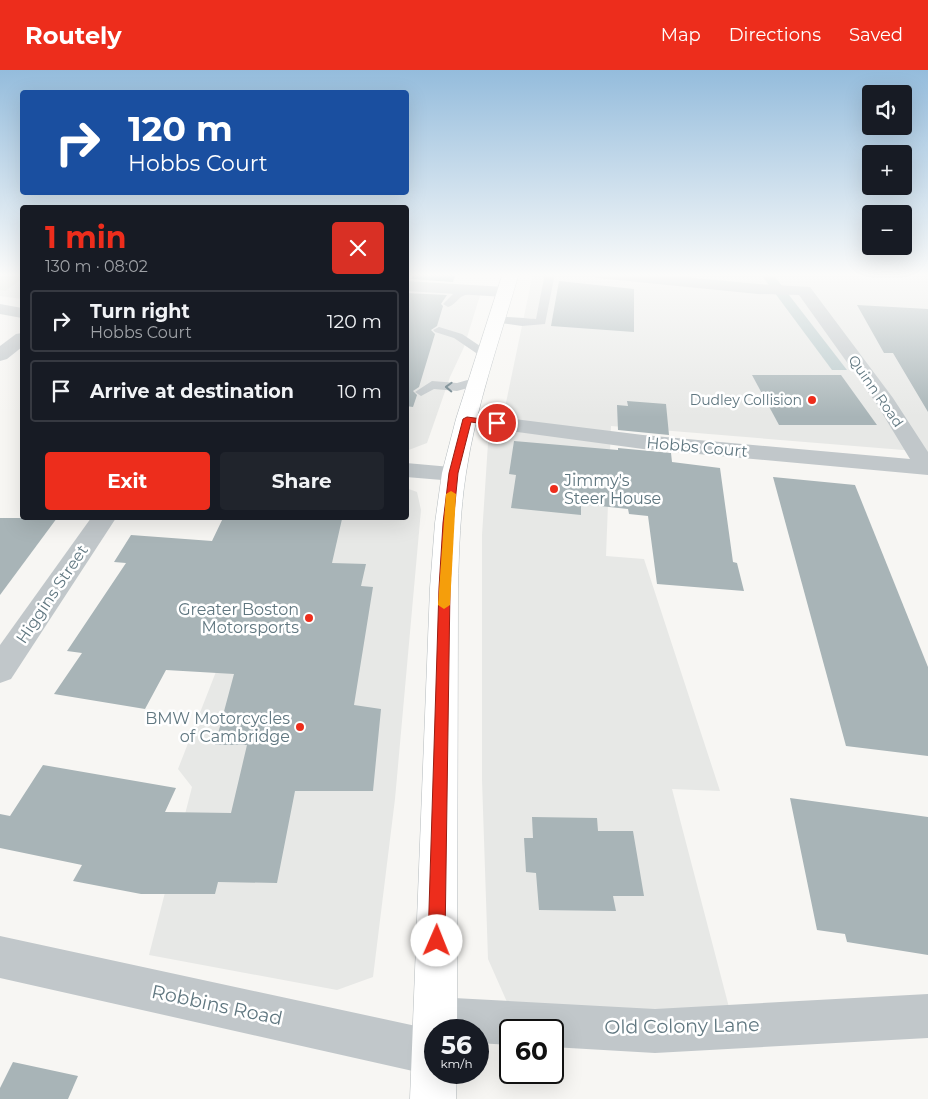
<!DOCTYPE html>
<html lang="en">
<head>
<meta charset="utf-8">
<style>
	:root { --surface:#171b24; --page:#20242c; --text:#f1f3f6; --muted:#9ea1a6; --line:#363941; --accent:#ed2d1c }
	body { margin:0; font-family:Montserrat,sans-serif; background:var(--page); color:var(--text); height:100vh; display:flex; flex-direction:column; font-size:19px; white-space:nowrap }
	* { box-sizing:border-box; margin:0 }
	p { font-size:16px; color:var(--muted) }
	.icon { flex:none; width:28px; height:28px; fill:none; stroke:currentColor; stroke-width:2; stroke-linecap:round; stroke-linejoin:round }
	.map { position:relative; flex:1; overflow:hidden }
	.sheet { position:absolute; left:20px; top:135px; width:389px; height:315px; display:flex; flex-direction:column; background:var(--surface); border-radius:5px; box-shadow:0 5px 20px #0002 }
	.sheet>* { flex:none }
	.guide { position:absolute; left:20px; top:20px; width:389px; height:105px; border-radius:5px; box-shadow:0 5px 20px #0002; background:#1a4fa0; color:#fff; overflow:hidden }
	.controls { position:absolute; left:862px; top:15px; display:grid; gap:10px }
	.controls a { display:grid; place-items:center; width:50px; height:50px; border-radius:5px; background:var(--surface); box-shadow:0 5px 20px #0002; font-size:25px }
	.speed { position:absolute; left:424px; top:949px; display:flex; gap:10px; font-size:25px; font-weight:700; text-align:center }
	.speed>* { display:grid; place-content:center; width:65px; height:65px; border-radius:50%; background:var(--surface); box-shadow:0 5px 20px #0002; line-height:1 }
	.speed small { font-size:12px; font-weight:400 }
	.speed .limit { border:2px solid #111; border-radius:8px; background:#fff; color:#111 }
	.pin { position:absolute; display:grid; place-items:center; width:42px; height:42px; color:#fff; margin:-21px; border:2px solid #fff; border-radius:50%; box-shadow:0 1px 5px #0007 }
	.me { position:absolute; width:55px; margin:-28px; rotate:1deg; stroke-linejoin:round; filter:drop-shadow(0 0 4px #0008) }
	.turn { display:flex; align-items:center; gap:18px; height:105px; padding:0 25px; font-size:22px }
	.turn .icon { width:65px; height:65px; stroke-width:2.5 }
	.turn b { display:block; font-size:35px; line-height:42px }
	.round { display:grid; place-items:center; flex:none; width:52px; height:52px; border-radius:5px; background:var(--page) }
	.summary { display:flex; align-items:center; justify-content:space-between; height:85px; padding:0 25px }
	h1 { font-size:30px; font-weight:700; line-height:38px; color:var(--accent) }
	.primary-button { display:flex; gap:10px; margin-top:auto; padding:10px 25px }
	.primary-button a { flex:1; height:58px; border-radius:5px; background:var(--accent); color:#fff; font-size:20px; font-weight:700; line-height:58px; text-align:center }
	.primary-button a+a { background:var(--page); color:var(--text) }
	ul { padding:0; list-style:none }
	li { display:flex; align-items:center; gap:15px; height:62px; margin:0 10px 8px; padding:0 15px; border:2px solid var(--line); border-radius:5px }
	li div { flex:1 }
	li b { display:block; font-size:19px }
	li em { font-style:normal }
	header { display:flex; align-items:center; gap:30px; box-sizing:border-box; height:70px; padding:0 25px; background:var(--accent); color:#fff }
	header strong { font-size:24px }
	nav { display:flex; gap:28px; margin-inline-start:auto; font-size:18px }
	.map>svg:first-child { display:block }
	.built { fill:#e7e8e6 }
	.green { fill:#d9ded4 }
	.water { fill:#b7c8ca }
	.building { fill:#a8b4b7 }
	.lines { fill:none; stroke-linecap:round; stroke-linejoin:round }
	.primary-casing { stroke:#b5bbbe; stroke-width:1 }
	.service { fill:#c1c7ca; fill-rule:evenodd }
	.minor { fill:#c1c7ca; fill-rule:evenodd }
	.primary { fill:#fff; fill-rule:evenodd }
	.oneway { stroke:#657b84 }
	.route { fill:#ed2d1c; stroke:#9a1d12 }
	.slow { fill:#f59e0b }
	.poi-dot { fill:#ed2d1c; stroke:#fff; stroke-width:2 }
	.labels { text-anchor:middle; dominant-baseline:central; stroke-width:5; stroke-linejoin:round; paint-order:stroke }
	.far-street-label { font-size:14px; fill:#607780; stroke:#fff }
	.far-poi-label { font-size:14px; fill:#607780; stroke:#fff; text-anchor:end }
	.street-label { font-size:16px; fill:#607780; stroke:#fff }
	.poi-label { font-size:16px; fill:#607780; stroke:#fff; text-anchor:end }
	.near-street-label { font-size:19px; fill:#607780; stroke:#fff }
</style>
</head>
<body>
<header>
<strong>Routely</strong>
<nav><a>Map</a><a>Directions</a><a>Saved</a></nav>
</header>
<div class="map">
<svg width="928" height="1029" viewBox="0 0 928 1029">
	<rect width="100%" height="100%" fill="#f7f6f3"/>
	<g class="built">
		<polygon points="0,203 22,203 22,229 0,226"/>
		<polygon points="533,203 928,203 928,382 611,356 606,486 644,489 720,721 672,719 731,945 507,932 488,889 482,710 482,465 488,373 503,347"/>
		<polygon points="406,213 482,219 464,277 450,307 427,373 406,381"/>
		<polygon points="406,418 417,422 421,440 395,729 373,907 337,920 149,885 192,717 178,699 276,448 406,448"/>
	</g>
	<polygon class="green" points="0,203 22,203 22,209 5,221 0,220"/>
	<polygon class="water" points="760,203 772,203 847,300 832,300"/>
	<g class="building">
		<polygon points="415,203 456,203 453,212 411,209"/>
		<polygon points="559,211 634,219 634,262 551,256"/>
		<polygon points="406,223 447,225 441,234 443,236 437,256 431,260 435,264 419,317 413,321 417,325 413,337 406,336"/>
		<polygon points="857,235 928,239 928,342 893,283 884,283"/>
		<polygon points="752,305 841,305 877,355 779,355"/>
		<polygon points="627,331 666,334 669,365 618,360 617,335 628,336"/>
		<polygon points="514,371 618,380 618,378 671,383 672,392 720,398 733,492 737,493 744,521 657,514 648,446 629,444 628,439 581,434 581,445 511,438 516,405 509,404"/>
		<polygon points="773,407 855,415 928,597 928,686 846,676"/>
		<polygon points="0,448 57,448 0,525"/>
		<polygon points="223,448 342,449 332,493 366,494 361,516 373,517 354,635 381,639 373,721 295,721 277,813 218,812 215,824 141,824 73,811 82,795 0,778 0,744 10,746 43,695 176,718 165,742 231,743 247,675 215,675 234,604 166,600 145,639 54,624 82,583 67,581 126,493 114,492 131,465 212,471"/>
		<polygon points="790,728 928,747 928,885 847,872 845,864 817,860"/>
		<polygon points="532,747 597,748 598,761 633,761 644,826 613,826 616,841 539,840 536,803 526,802 524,768 533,768"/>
		<polygon points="13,992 78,1006 68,1029 0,1029 0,1018"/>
	</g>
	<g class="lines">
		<g class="primary-casing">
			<path id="primary" d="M503 203H519C500 269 476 336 466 403 460 441 459 480 458 518L457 960H435V1002H457L456 1029H410L430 518 435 453 442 403 456 349Z"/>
		</g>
		<g class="service">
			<path d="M545 203H555L545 254 522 256 493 252 491 250C497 244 526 249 536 249Z"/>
			<path d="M471 217 476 220C472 224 466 224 461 227 456 231 454 235 448 237L443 234 454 223Z"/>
			<polygon points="439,257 462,264 492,284 486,288 482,287 454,268 435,262 433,260"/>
			<polygon points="478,307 484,311 482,314 457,321 434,319 421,326 415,322 432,311 457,313"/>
		</g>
		<g class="minor">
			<polygon points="589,203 642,203 758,214 810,217 893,328 928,382 928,405 643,379 459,354 456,349 459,344 467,343 643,365 910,389 876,333 799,225 758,224 597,208 591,206"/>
			<polygon points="406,211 505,217 511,219 513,222 511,225 505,227 406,221"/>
			<polygon points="0,234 22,238 22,248 0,244"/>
			<polygon points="22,263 22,277 7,289 0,291 0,276 16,264"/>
			<polygon points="406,393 462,398 466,403 462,408 454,411 406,407"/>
			<polygon points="91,448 116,448 11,609 0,613 0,575"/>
			<polygon points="0,866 416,956 413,949 419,933 435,927 655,939 928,924 928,968 655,983 552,977 552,960 510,960 510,975 478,973 478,960 435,960 435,1002 442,1002 435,1006 0,908"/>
		</g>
		<use href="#primary" class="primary"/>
	</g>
	<defs><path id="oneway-chevron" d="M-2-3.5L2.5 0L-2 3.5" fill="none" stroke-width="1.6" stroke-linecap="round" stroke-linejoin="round" transform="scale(1.25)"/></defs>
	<use class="oneway" href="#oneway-chevron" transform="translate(449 317) rotate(-178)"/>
	<linearGradient id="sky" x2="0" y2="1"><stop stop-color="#94bcdc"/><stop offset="0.59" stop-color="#fbfbfa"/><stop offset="1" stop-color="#fbfbfa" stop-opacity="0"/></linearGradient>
	<rect width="928" height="347" fill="url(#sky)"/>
	<polygon class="route" points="467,347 497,351 501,353 497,356 471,352 458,403 453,453 450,518 445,871 443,877 437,880 431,877 428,871 439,518 443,453 449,403 463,349"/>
	<polygon class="slow" points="451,421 456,424 450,535 444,539 438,535 446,424"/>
	<g class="poi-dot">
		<circle cx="812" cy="330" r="5"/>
		<circle cx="554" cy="419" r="5"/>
		<circle cx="309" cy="548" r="5"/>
		<circle cx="300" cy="657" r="5"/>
	</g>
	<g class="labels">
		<g class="far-street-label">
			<text transform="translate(876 321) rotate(55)">Quinn Road</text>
		</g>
		<g class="far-poi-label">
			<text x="802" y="330">Dudley Collision</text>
		</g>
		<g class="street-label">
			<text transform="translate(697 377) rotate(5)">Hobbs Court</text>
			<text transform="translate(52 524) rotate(-56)">Higgins Street</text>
		</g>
		<g class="poi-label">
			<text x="564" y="410" text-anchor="start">Jimmy's<tspan x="564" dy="18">Steer House</tspan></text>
			<text x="299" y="539">Greater Boston<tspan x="299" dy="18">Motorsports</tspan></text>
			<text x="290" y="648">BMW Motorcycles<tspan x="290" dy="18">of Cambridge</tspan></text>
		</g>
		<g class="near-street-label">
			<text transform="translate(217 935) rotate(12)">Robbins Road</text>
			<text transform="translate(682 956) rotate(-1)">Old Colony Lane</text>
		</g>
	</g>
</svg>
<div class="controls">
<a><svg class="icon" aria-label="sound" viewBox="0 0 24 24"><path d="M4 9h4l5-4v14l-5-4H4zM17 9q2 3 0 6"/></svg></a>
<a>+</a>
<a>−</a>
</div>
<div class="speed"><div>56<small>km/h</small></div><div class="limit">60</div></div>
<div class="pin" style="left:497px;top:353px;background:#d93025"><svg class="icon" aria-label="arrive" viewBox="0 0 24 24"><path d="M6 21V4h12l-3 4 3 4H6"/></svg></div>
<svg class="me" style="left:437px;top:871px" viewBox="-20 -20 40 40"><circle r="19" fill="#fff"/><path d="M0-13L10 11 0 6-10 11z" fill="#ed2d1c"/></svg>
<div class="guide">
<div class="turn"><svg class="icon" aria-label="right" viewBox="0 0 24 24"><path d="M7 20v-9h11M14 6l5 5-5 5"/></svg><div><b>120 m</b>Hobbs Court</div></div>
</div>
<section class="sheet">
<div class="summary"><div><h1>1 min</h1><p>130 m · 08:02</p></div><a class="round" style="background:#d93025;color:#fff"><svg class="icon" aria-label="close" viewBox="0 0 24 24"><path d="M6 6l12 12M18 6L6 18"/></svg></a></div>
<ul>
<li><svg class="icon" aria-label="right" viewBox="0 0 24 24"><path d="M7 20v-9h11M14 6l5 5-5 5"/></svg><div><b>Turn right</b><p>Hobbs Court</p></div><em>120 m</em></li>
<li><svg class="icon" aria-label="arrive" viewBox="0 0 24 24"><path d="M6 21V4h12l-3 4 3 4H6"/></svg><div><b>Arrive at destination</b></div><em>10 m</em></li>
</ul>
<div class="primary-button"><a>Exit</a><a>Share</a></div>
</section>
</div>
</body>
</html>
